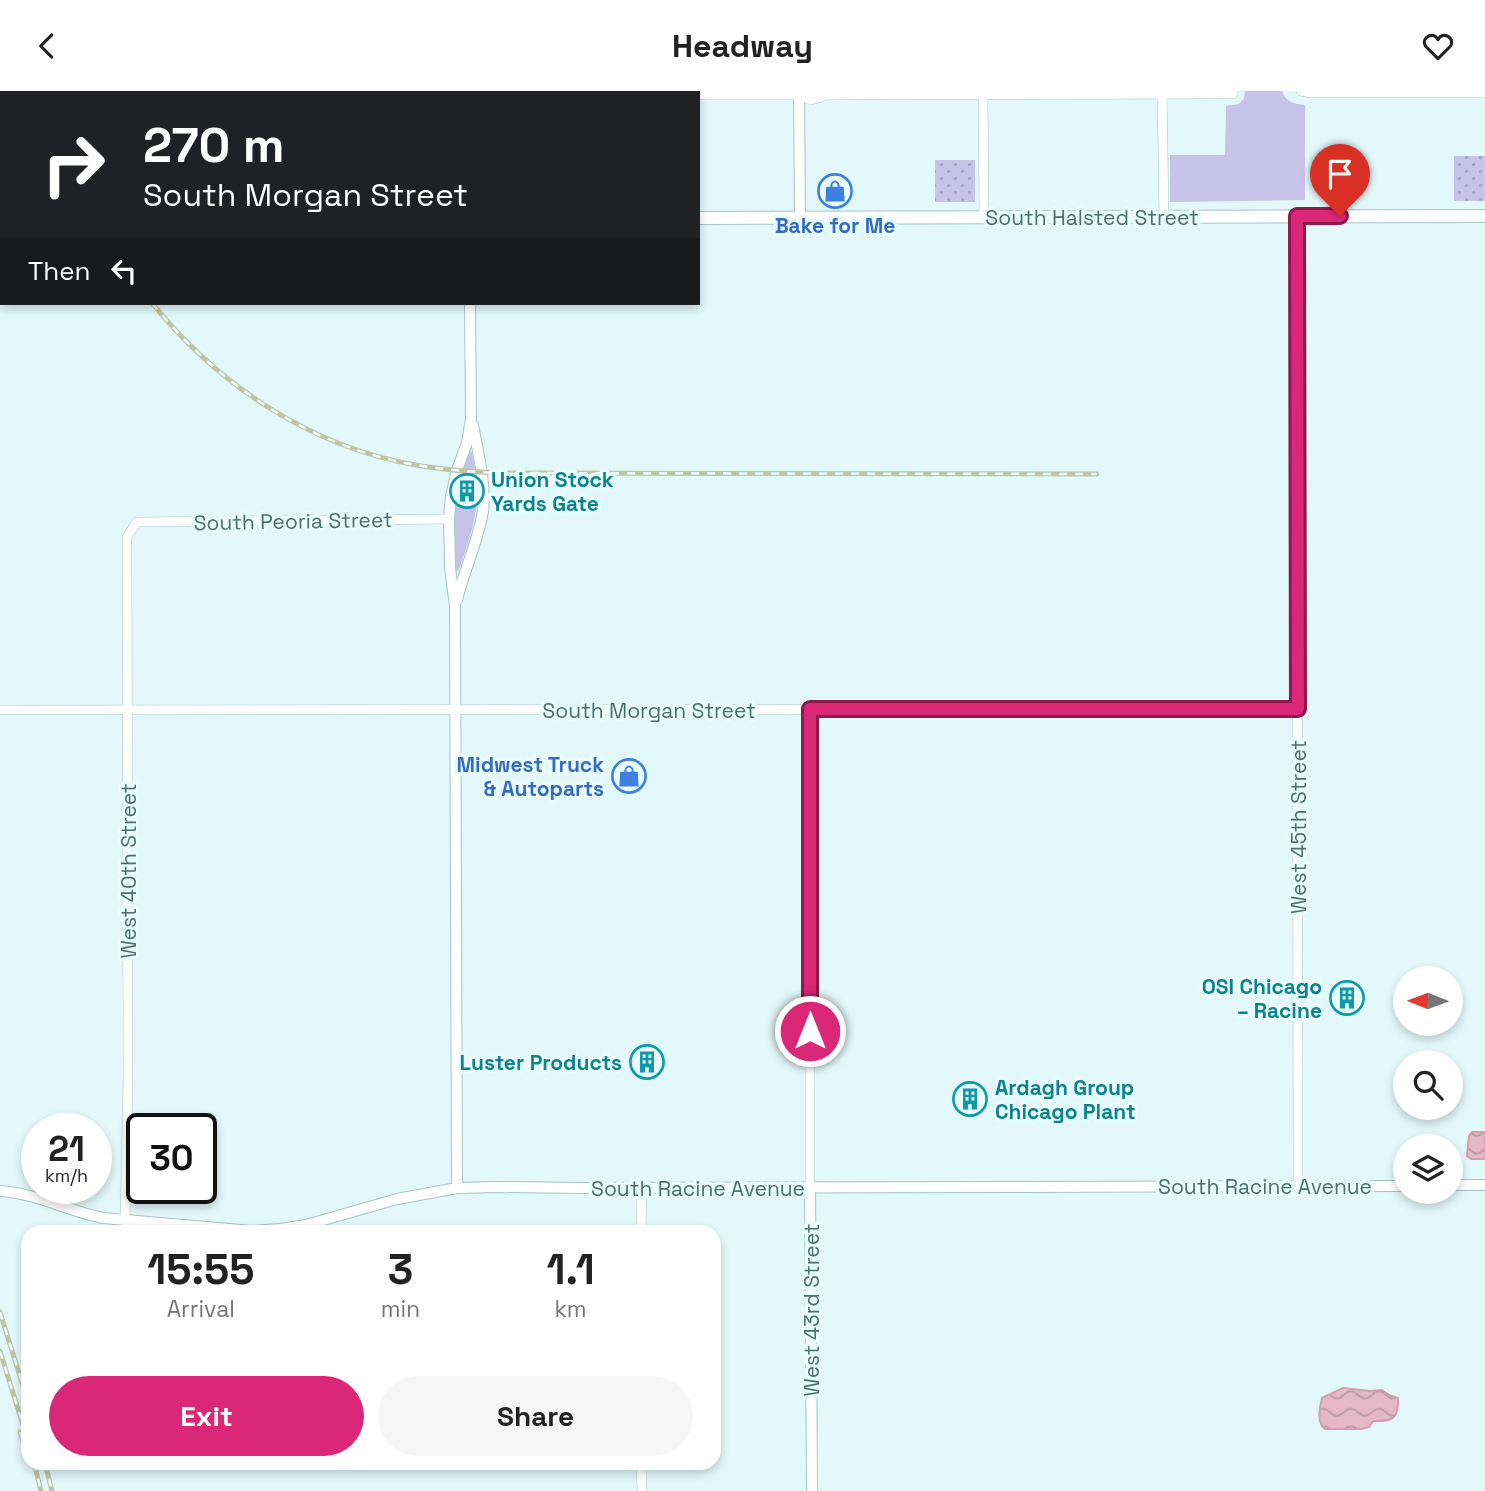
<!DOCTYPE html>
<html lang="en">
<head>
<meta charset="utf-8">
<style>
	:root { --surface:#fff; --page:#f6f6f6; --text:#222; --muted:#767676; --accent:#db2777 }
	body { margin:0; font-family:"Space Grotesk",sans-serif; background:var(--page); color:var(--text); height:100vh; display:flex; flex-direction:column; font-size:26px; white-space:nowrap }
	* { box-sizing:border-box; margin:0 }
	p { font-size:23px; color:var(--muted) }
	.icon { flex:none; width:38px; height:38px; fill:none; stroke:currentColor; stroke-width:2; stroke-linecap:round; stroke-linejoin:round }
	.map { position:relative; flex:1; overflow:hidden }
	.panel { position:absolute; left:21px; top:1134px; width:700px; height:245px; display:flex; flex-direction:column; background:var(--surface); border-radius:21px; box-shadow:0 4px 10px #0003 }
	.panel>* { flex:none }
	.top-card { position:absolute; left:0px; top:0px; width:700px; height:214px; box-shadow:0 4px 10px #0003; background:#202124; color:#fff; overflow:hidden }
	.needle { width:46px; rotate:271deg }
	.controls { position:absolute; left:1393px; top:875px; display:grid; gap:14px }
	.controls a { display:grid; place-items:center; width:70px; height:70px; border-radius:50%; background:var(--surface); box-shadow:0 4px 10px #0003; font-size:35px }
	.speed { position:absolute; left:21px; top:1022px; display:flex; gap:14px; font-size:35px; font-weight:700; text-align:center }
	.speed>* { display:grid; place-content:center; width:91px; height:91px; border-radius:50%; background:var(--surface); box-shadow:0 4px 10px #0003; line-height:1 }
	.speed small { font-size:18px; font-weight:400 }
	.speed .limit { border:4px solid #111; border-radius:10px; background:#fff; color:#111 }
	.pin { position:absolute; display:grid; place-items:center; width:60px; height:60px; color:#fff; margin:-72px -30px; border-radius:50% 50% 50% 0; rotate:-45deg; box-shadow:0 0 7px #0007 }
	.pin .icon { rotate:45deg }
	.me { position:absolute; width:77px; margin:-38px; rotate:0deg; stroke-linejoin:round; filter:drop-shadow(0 0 5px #0008) }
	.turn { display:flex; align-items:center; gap:24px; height:147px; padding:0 28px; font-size:32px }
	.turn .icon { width:91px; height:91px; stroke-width:2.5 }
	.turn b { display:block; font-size:49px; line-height:60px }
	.then { display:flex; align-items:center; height:66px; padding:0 28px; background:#0003; gap:14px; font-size:26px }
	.eta { display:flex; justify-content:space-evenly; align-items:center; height:119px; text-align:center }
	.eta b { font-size:42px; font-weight:700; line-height:49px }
	.button { display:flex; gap:14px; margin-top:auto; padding:14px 28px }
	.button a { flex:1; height:80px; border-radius:42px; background:var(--accent); color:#fff; font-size:28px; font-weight:700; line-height:80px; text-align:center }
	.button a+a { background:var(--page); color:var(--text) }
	header { display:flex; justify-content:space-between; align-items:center; height:91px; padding:0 28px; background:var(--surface); font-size:32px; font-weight:700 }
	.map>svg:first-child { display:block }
	.grass { fill:url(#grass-dots) }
	.park { fill:#c7c2e8 }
	.water { fill:url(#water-waves); stroke:#d59eaf; stroke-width:2 }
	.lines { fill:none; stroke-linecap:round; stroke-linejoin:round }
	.minor-tunnel { stroke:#bcd6d8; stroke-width:9; stroke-dasharray:9 4.5; stroke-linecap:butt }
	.minor-casing { stroke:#a4c6c5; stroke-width:10 }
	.tertiary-casing { stroke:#a4c6c5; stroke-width:12 }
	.secondary-casing { stroke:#a1c8c7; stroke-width:14 }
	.minor { stroke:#fff; stroke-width:9 }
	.tertiary { stroke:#fff; stroke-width:10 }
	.secondary { stroke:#fff; stroke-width:12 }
	.rail-casing { stroke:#c1c4a2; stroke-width:5 }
	.rail { stroke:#e8fbfe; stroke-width:2.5; stroke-dasharray:8; stroke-linecap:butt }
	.route-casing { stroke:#8e194d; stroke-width:18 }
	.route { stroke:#db2777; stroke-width:12 }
	.labels { text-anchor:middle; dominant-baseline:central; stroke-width:7; stroke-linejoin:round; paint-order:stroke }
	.street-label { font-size:21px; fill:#4a726d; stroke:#e8fbfe }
	.shop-label { font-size:21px; font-weight:bold; fill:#366cbe; stroke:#e8fbfe }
	.culture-label { font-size:21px; font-weight:bold; fill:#0d838f; stroke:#e8fbfe; text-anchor:start }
</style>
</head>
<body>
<header><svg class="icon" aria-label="back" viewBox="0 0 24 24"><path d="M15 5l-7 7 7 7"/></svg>Headway<svg class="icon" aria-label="heart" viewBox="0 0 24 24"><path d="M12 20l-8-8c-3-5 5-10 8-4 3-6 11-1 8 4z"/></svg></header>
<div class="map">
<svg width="1485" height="1400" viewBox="0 0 1485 1400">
	<defs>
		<pattern id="grass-dots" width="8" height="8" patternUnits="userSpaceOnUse" patternTransform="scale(1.75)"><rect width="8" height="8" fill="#c7c2e8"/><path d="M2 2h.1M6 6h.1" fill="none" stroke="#a4a2c0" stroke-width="1.8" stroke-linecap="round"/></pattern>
		<pattern id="water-waves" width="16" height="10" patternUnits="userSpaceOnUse" patternTransform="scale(1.75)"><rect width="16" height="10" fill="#e4b8c6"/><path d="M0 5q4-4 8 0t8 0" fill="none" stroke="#bb9aa5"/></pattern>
	</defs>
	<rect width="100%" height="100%" fill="#e2f8fb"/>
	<g class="grass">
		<rect x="1454" y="65" width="31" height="45"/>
		<rect x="935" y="69" width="40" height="42"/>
	</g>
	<g class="park">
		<path d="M1245 0H1282C1286 11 1294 13 1305 14V109L1170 111V64H1225L1226 15 1239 13 1244 7Z"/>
		<path d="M470 360 472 361C482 410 476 430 460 476L458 480H456L454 417 464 373Z"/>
	</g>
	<g class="water">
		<polygon points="1472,1041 1485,1041 1485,1068 1471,1068 1467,1065 1469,1045"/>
		<path d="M1343 1297 1370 1300 1382 1299 1389 1304 1398 1307C1399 1327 1393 1331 1373 1330L1369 1336 1361 1338H1325C1316 1332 1320 1316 1322 1307Z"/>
	</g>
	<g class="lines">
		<polyline class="minor-tunnel" points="45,1 79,1"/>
		<g class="minor-casing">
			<g id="minor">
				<polyline points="812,0 829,4 1233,3"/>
				<polyline points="983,0 984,126"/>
				<polyline points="1162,0 1164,126"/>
				<polyline points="1301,0 1311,2 1485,2"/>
				<polyline points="79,1 90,2"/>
				<polyline points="37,2 45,1"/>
				<polyline points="247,2 247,0"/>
				<polyline points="613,2 613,0"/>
				<polyline points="698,4 799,4 805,2"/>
				<polyline points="799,4 811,9 828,4"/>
				<polyline points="0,6 2,6"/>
				<polyline points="1297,125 1298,1095"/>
				<polyline points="0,619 1298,618"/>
				<polyline points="810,1096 810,618"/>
				<polyline points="125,1130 128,991 127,446 137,431 449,428"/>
				<polyline points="641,1141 642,1097"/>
				<polyline points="641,1372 642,1400"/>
			</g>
		</g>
		<g class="tertiary-casing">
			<g id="tertiary">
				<polyline points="799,0 800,126"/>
				<polyline points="429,2 429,0"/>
				<path d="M457 509C464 479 478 451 483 420 486 391 478 362 473 334"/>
				<polyline points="1451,1094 1485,1094"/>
				<polyline points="810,1096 812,1400"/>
				<polyline points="457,1097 455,515 450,477 449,428 451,405 457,379 467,352 471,327 470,212"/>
				<path d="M0 1100C36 1102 68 1120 103 1127L252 1140 281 1138 306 1134 397 1108 457 1097 498 1096 585 1097 1405 1095"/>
			</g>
		</g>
		<g class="secondary-casing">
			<g id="secondary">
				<polyline points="698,127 1485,125"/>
				<polyline points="0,132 2,132"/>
			</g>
		</g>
		<use href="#minor" class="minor"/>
		<use href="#tertiary" class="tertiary"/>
		<use href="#secondary" class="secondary"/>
		<g class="rail-casing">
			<g id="rail">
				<polyline points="52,2 52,0"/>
				<polyline points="68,2 68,0"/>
				<polyline points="0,155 2,151"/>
				<polyline points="0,183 2,178"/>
				<path d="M152 212C218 294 311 356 416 374 444 379 473 381 501 382L1097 383"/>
				<polyline points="0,1221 28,1311"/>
				<polyline points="0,1260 28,1350"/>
				<polyline points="20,1341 28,1367"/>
				<polyline points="34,1372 41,1400"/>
				<polyline points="45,1372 52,1400"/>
			</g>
		</g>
		<use href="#rail" class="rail"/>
	</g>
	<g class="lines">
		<g class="route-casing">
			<polyline id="route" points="810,940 810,618 1298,618 1297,125 1340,125"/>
		</g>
		<use href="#route" class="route"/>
	</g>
	<defs>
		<g id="shop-ring" transform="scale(1.75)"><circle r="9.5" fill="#e8fbfe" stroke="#3f7fe0" stroke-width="1.5"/><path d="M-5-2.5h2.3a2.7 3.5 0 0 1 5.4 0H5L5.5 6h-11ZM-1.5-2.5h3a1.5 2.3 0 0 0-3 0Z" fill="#3f7fe0"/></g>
		<g id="building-ring" transform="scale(1.75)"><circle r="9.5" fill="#e8fbfe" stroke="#0f9aa8" stroke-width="1.5"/><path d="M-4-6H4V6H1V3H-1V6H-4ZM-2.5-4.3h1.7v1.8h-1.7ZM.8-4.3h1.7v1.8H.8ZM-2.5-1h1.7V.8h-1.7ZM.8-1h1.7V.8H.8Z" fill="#0f9aa8"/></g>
	</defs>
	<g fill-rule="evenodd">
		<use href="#shop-ring" x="835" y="100"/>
		<use href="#building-ring" x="467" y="400"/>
		<use href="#shop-ring" x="629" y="685"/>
		<use href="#building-ring" x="1347" y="907"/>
		<use href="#building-ring" x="647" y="971"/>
		<use href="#building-ring" x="970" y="1008"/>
	</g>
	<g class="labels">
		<g class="street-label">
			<text x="1092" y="126">South Halsted Street</text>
			<text transform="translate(293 430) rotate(-1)">South Peoria Street</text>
			<text x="649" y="619">South Morgan Street</text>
			<text transform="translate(1298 736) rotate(-90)">West 45th Street</text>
			<text transform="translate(128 780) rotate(-90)">West 40th Street</text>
			<text x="1265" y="1095">South Racine Avenue</text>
			<text x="698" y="1097">South Racine Avenue</text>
			<text transform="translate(811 1219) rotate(-90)">West 43rd Street</text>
		</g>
		<g class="shop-label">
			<text x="835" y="134">Bake for Me</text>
			<text x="604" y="673" text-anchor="end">Midwest Truck<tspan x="604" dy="24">&amp; Autoparts</tspan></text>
		</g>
		<g class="culture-label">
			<text x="491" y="388">Union Stock<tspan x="491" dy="24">Yards Gate</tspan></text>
			<text x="1322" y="895" text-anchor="end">OSI Chicago<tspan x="1322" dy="24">– Racine</tspan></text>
			<text x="622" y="971" text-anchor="end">Luster Products</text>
			<text x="995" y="996">Ardagh Group<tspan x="995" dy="24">Chicago Plant</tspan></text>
		</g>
	</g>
</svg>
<div class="controls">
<a><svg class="needle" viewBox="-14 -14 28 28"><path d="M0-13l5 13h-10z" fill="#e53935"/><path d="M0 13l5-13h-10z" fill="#767676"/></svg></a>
<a><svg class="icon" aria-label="search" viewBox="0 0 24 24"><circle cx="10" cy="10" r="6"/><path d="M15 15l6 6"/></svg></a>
<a><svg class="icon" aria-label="layers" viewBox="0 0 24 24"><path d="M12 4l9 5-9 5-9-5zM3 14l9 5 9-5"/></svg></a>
</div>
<div class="speed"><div>21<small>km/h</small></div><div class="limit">30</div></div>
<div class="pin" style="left:1340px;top:125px;background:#d93025"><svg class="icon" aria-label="arrive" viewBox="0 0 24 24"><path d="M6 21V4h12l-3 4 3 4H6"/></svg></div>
<svg class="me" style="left:810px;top:940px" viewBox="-20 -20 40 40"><circle r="17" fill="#db2777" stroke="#fff" stroke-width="3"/><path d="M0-11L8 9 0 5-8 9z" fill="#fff"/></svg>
<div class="top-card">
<div class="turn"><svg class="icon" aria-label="right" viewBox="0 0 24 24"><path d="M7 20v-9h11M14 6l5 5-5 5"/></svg><div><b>270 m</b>South Morgan Street</div></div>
<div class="then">Then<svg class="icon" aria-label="left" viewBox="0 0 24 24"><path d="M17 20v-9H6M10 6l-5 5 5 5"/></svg></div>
</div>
<section class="panel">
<div class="eta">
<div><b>15:55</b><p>Arrival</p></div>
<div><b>3</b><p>min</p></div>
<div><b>1.1</b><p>km</p></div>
</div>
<div class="button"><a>Exit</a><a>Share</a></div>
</section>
</div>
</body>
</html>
